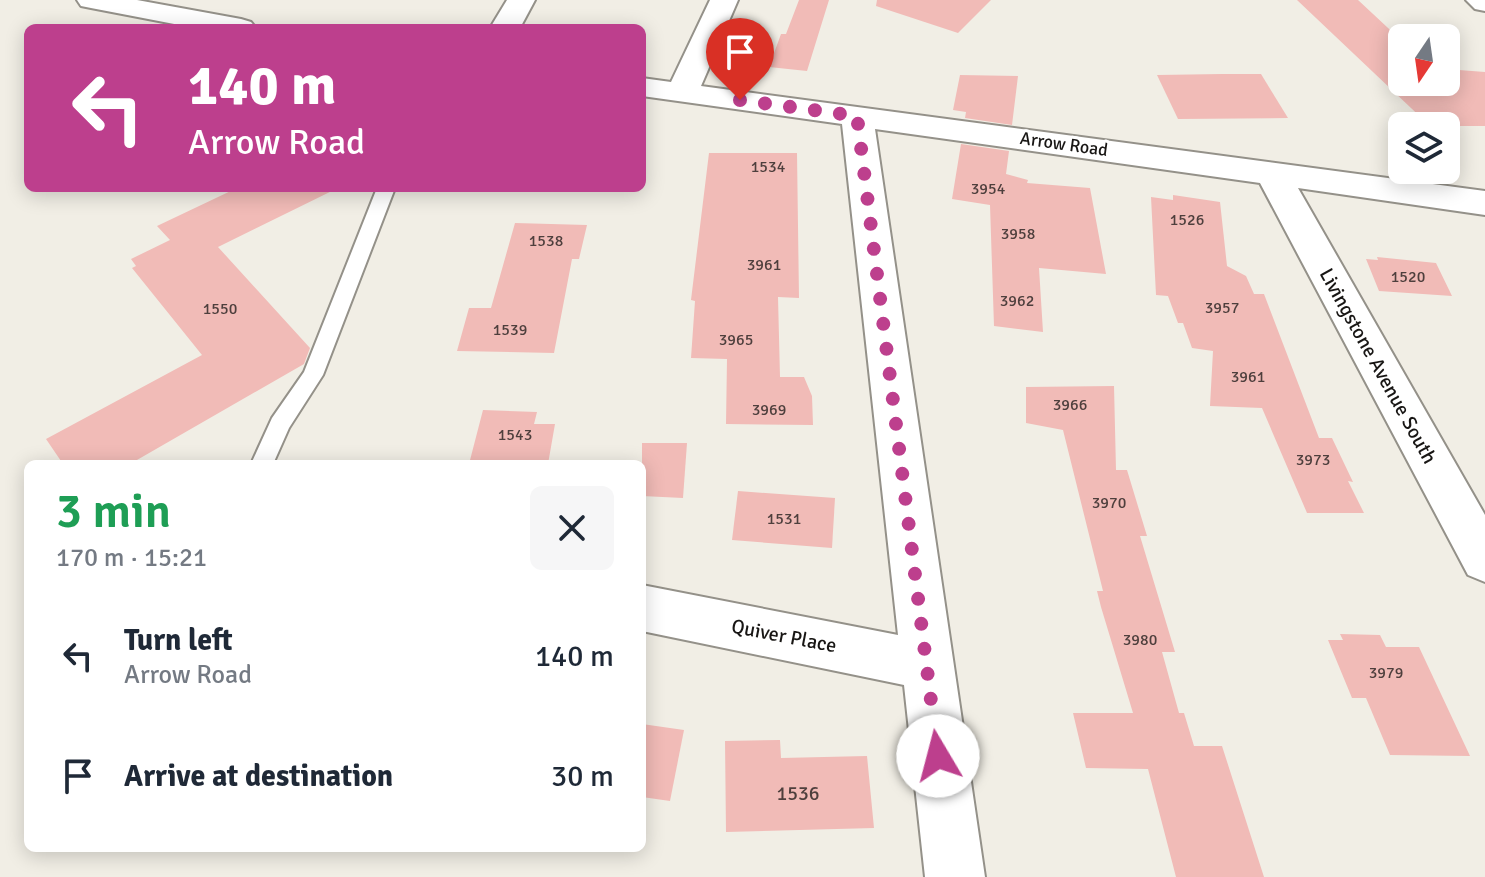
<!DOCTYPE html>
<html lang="en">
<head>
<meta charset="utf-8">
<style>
	:root { --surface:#fff; --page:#f6f6f7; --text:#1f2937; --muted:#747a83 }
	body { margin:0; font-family:Signika,sans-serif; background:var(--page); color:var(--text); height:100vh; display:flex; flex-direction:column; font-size:30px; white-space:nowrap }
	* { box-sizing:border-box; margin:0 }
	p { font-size:26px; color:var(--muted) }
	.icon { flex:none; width:44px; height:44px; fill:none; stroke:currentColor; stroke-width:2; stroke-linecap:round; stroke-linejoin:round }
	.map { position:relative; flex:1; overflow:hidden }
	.side { position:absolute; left:24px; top:460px; width:622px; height:392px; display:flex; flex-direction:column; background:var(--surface); border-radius:12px; box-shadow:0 4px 20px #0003 }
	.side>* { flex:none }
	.guide { position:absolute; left:24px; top:24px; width:622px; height:168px; border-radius:12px; box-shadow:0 4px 20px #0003; background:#bd3f8d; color:#fff; overflow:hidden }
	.needle { width:52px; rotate:193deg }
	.buttons { position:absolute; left:1388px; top:24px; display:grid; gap:16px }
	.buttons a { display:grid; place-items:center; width:72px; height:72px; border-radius:12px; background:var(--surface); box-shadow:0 4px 20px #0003; font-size:40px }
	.pin { position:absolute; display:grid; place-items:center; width:68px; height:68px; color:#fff; margin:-82px -34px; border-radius:50% 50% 50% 0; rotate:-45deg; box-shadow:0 0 8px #0007 }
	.pin .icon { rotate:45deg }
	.me { position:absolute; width:88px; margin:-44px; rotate:352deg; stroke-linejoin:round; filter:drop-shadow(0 0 6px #0008) }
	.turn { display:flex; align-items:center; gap:28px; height:168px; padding:0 32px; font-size:36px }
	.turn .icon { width:104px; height:104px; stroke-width:2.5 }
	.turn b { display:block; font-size:56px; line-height:68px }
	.round { display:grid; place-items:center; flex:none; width:84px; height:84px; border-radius:12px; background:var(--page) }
	.overview { display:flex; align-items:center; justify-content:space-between; height:136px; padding:0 32px }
	h1 { font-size:48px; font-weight:600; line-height:60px; color:#1e9e55 }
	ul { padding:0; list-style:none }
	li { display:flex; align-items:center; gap:24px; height:120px; padding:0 32px }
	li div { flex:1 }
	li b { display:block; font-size:30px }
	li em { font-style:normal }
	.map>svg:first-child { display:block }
	.building { fill:#f1bbb7 }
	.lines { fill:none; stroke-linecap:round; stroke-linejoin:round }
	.lane-casing { stroke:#949189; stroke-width:4 }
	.street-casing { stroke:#949189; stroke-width:4 }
	.secondary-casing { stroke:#949189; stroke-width:4 }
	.lane { fill:#fff; fill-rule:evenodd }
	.street { fill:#fff; fill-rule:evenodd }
	.secondary { fill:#fff; fill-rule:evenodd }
	.route { stroke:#bd3f8d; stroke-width:14; stroke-dasharray:0 25.2 }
	.labels { text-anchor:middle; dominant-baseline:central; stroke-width:6; stroke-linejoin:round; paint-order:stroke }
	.number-label { font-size:16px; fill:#4e3f3d }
	.far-street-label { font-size:18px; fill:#181614; stroke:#fff }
	.street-label { font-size:20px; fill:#181614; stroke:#fff }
	.near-number-label { font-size:20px; fill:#4e3f3d }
</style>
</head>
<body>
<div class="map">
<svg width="1485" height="877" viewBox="0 0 1485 877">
	<rect width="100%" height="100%" fill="#f1eee5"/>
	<g class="building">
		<polygon points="799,0 829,0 807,71 769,67 781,34 786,34"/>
		<polygon points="877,0 991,0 958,33 876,6"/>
		<polygon points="1297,0 1358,0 1402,41 1402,82 1446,82 1446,69 1485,72 1485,126 1430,126"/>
		<polygon points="1222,74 1261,74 1288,118 1178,119 1157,75"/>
		<polygon points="960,75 1018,76 1012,125 965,118 966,112 953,110"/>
		<polygon points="961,144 1009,151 1006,174 1028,180 1027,183 1090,188 1106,274 1039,268 1043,332 994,326 990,205 952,199"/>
		<polygon points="709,153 797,153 799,298 778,297 780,377 804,377 812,396 813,425 726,424 727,359 691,358 695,301 691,300"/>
		<polygon points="237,188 338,188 218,247 310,348 304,364 130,464 63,464 46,439 202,355 132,268 136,266 131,259 170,240 157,226"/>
		<polygon points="1173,195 1220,202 1227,266 1246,276 1254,294 1264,294 1319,438 1332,438 1353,482 1348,481 1364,513 1307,513 1262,408 1210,406 1213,351 1192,348 1183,323 1178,323 1168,296 1156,295 1151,197 1173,200"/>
		<polygon points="515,223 587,225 579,259 572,259 554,353 457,351 469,308 491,308"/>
		<polygon points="1377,257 1436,263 1452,296 1379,291 1366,259 1378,260"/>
		<polygon points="1114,386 1116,470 1127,470 1147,536 1140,536 1175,652 1162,652 1179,713 1184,713 1194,746 1222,746 1264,877 1176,877 1148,769 1086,768 1073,713 1133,713 1101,607 1097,591 1103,591 1063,430 1026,423 1026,387"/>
		<polygon points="483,410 537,412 534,424 555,424 548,464 469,464"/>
		<polygon points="642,443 687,443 683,498 642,496"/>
		<polygon points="738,491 835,498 832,548 732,540"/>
		<polygon points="1340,634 1380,635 1386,647 1419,647 1470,756 1390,755 1366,698 1352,698 1328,640 1343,640"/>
		<polygon points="642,724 684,730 670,801 642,797"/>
		<polygon points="780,740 781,758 867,756 874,828 726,832 725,741"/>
	</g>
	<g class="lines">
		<g class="lane-casing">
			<polygon id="lane" points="377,188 395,188 323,375 289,428 273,464 251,464 272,418 304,372"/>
		</g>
		<g class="street-casing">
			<g id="street">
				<polygon points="77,0 137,0 241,19 251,22 256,28 195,28 91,8 81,6"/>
				<polygon points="507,0 535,0 520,28 490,28"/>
				<polygon points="710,0 738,0 701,86 1485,191 1485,215 1298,188 1485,515 1485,582 1468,575 1260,183 875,129 985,877 925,877 904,685 642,631 642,585 898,635 842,124 642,96 642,78 671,82"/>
			</g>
		</g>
		<g class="secondary-casing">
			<polygon id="secondary" points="1466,0 1485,0 1485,11 1475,9"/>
		</g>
		<use href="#lane" class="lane"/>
		<use href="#street" class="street"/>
		<use href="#secondary" class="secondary"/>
	</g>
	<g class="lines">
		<polyline class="route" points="740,100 857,116 938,756"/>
	</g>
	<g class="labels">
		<g class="number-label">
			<text x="768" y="167">1534</text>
			<text x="988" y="189">3954</text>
			<text x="1187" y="220">1526</text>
			<text x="1018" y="234">3958</text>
			<text x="546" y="241">1538</text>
			<text x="764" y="265">3961</text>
			<text x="1408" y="277">1520</text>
			<text x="1017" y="301">3962</text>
			<text x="1222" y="308">3957</text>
			<text x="220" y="309">1550</text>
			<text x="510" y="330">1539</text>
			<text x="736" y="340">3965</text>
			<text x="1248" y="377">3961</text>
			<text x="1070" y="405">3966</text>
			<text x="769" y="410">3969</text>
			<text x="515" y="435">1543</text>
			<text x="1313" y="460">3973</text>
			<text x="1109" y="503">3970</text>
			<text x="784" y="519">1531</text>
			<text x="1140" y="640">3980</text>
			<text x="1386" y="673">3979</text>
		</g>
		<g class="far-street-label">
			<text transform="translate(1064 144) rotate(8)">Arrow Road</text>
		</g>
		<g class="street-label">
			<text transform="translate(1378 366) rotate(61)">Livingstone Avenue South</text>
			<text transform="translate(784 636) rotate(11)">Quiver Place</text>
		</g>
		<g class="near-number-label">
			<text x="798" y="793">1536</text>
		</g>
	</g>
</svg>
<div class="buttons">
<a><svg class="needle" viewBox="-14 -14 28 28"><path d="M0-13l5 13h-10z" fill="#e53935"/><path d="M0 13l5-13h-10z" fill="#747a83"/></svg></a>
<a><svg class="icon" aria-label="layers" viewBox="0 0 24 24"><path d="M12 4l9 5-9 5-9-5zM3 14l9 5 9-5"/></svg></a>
</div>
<div class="pin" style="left:740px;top:100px;background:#d93025"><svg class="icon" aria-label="arrive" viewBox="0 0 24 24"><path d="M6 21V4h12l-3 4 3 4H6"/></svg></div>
<svg class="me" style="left:938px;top:756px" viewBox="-20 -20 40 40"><circle r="19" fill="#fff"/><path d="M0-13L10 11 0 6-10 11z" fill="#bd3f8d"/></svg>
<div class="guide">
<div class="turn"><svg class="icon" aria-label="left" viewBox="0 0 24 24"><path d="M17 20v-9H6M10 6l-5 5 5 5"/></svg><div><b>140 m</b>Arrow Road</div></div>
</div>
<section class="side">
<div class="overview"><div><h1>3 min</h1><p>170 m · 15:21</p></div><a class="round"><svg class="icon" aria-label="close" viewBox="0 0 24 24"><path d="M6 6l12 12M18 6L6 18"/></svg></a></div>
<ul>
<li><svg class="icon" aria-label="left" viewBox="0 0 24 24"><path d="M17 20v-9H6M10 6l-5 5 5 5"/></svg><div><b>Turn left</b><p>Arrow Road</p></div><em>140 m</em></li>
<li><svg class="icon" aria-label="arrive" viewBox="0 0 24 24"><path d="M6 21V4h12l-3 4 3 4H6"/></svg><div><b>Arrive at destination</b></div><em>30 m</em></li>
</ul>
</section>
</div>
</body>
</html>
